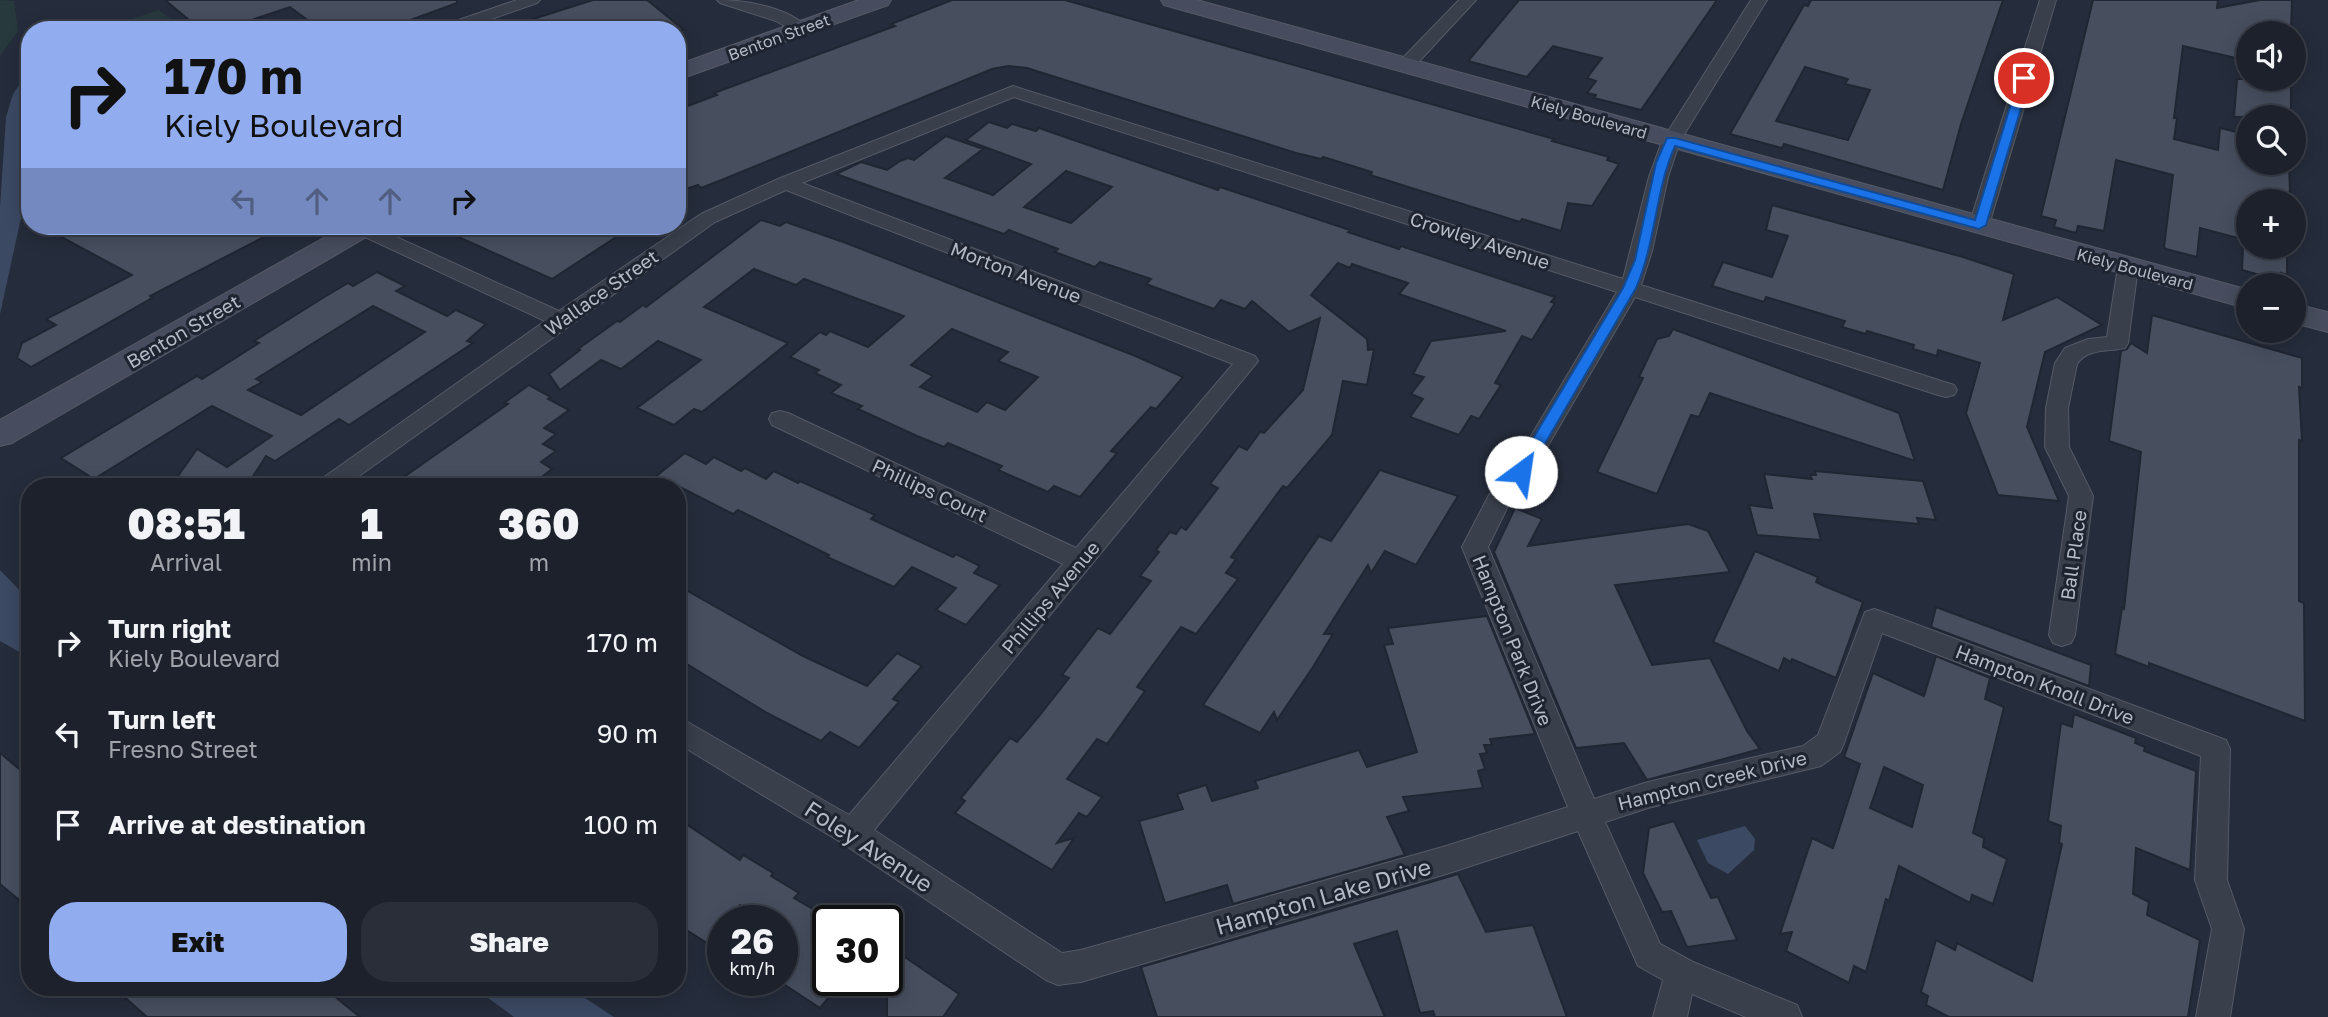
<!DOCTYPE html>
<html lang="en">
<head>
<meta charset="utf-8">
<style>
	:root { --surface:#1c212c; --page:#292e38; --text:#f1f3f6; --muted:#a0a3a9; --line:#3a3e48; --accent:#91acef }
	body { margin:0; font-family:"Golos Text",sans-serif; background:var(--page); color:var(--text); height:100vh; display:flex; flex-direction:column; font-size:26px; white-space:nowrap }
	* { box-sizing:border-box; margin:0 }
	p { font-size:23px; color:var(--muted) }
	.icon { flex:none; width:38px; height:38px; fill:none; stroke:currentColor; stroke-width:2; stroke-linecap:round; stroke-linejoin:round }
	.map { position:relative; flex:1; overflow:hidden }
	.panel { position:absolute; left:21px; top:478px; width:665px; height:518px; display:flex; flex-direction:column; background:var(--surface); border-radius:28px; box-shadow:0 4px 18px #0003,0 0 0 2px var(--line) }
	.panel>* { flex:none }
	.banner { position:absolute; left:21px; top:21px; width:665px; height:214px; border-radius:28px; box-shadow:0 4px 18px #0003,0 0 0 2px var(--line); background:#91acef; color:#111; overflow:hidden }
	.buttons { position:absolute; left:2236px; top:21px; display:grid; gap:14px }
	.buttons a { display:grid; place-items:center; width:70px; height:70px; border-radius:50%; background:var(--surface); box-shadow:0 4px 18px #0003,0 0 0 2px var(--line); font-size:35px }
	.speed { position:absolute; left:707px; top:905px; display:flex; gap:14px; font-size:35px; font-weight:700; text-align:center }
	.speed>* { display:grid; place-content:center; width:91px; height:91px; border-radius:50%; background:var(--surface); box-shadow:0 4px 18px #0003,0 0 0 2px var(--line); line-height:1 }
	.speed small { font-size:18px; font-weight:400 }
	.speed .limit { border:4px solid #111; border-radius:10px; background:#fff; color:#111 }
	.pin { position:absolute; display:grid; place-items:center; width:60px; height:60px; color:#fff; margin:-30px; border:4px solid #fff; border-radius:50%; box-shadow:0 2px 7px #0007 }
	.me { position:absolute; width:77px; margin:-38px; rotate:31deg; stroke-linejoin:round; filter:drop-shadow(0 0 5px #0008) }
	.turn { display:flex; align-items:center; gap:24px; height:147px; padding:0 28px; font-size:32px }
	.turn .icon { width:91px; height:91px; stroke-width:2.5 }
	.turn b { display:block; font-size:49px; line-height:60px }
	.lanes { display:flex; align-items:center; height:66px; padding:0 28px; background:#0003; justify-content:center; gap:35px; direction:ltr }
	.lanes .off { opacity:.35 }
	.eta { display:flex; justify-content:space-evenly; align-items:center; height:119px; text-align:center }
	.eta b { font-size:42px; font-weight:800; line-height:49px }
	.button { display:flex; gap:14px; margin-top:auto; padding:14px 28px }
	.button a { flex:1; height:80px; border-radius:28px; background:var(--accent); color:#111; font-size:28px; font-weight:800; line-height:80px; text-align:center }
	.button a+a { background:var(--page); color:var(--text) }
	ul { padding:0; list-style:none }
	li { display:flex; align-items:center; gap:21px; height:91px; padding:0 28px }
	li div { flex:1 }
	li b { display:block; font-size:26px }
	li em { font-style:normal }
	.map>svg:first-child { display:block }
	.green { fill:#28393d }
	.water { fill:#3c4963 }
	.building { fill:#474f5f; stroke:#202632; stroke-width:2; fill-rule:evenodd }
	.lines { fill:none; stroke-linecap:round; stroke-linejoin:round }
	.street-casing { stroke:#545a66; stroke-width:2 }
	.secondary-casing { stroke:#545a66; stroke-width:2 }
	.street { fill:#393f4b; fill-rule:evenodd }
	.secondary { fill:#474d5e; fill-rule:evenodd }
	.route { fill:#1a73e8; stroke:#114b97; stroke-width:2 }
	.labels { text-anchor:middle; dominant-baseline:central; stroke-width:6; stroke-linejoin:round; paint-order:stroke }
	.far-street-label { font-size:16px; fill:#b5bac7; stroke:#1e2430 }
	.street-label { font-size:19px; fill:#b5bac7; stroke:#1e2430 }
	.near-street-label { font-size:23px; fill:#b5bac7; stroke:#1e2430 }
</style>
</head>
<body>
<div class="map">
<svg width="2328" height="1017" viewBox="0 0 2328 1017">
	<rect width="100%" height="100%" fill="#252c3b"/>
	<g class="green">
		<polygon points="0,0 14,1 18,31 0,56"/>
		<path d="M159 10 179 26C161 33 144 32 129 20Z"/>
	</g>
	<g class="water">
		<polygon points="30,69 30,91 21,128 25,176 21,218 0,314 0,207 6,117 13,94"/>
		<polygon points="0,570 30,601 30,658 0,641"/>
		<polygon points="1745,826 1755,839 1754,850 1728,874 1708,863 1697,840"/>
		<polygon points="473,987 568,987 614,1017 514,1017"/>
	</g>
	<g class="building">
		<polygon points="165,0 457,0 457,3 402,23 404,30 321,30 290,7 222,30 201,30"/>
		<polygon points="593,0 647,0 684,30 515,30 514,25"/>
		<polygon points="952,0 1065,0 1554,139 1552,141 1609,157 1607,160 1619,164 1592,206 1568,203 1561,231 1522,219 1520,222 1370,175 1372,172 1323,157 1321,159 1296,153 1027,68 1008,66 992,69 724,179 701,188 698,185 677,192 677,110 717,95 714,93 895,26 891,24"/>
		<polygon points="1519,0 1717,0 1641,110 1594,98 1596,95 1587,93 1596,81 1587,78 1602,58 1553,46 1527,77 1468,61"/>
		<path d="M1811 0H2003L1961 124 1943 190 1784 144 1782 148 1730 134 1804 5 1808 6ZM1805 67 1848 79 1845 84 1870 90 1848 140 1776 121Z"/>
		<polygon points="2093,0 2218,0 2217,8 2260,0 2292,0 2291,33 2249,33 2249,61 2183,46 2174,118 2177,118 2174,139 2218,150 2220,128 2249,135 2249,163 2289,163 2290,193 2282,191 2282,201 2249,201 2249,241 2200,228 2197,257 2166,249 2164,247 2173,175 2116,160 2104,231 2078,226 2076,233 2054,227 2056,220 2041,216"/>
		<polygon points="2237,79 2279,79 2291,82 2291,117 2234,117"/>
		<path d="M989 122 1007 128 1012 124 1036 131 1039 128 1218 190 1220 187 1350 230 1348 232 1399 249 1401 246 1555 297 1551 302 1555 303 1532 340 1522 336 1495 383 1501 385 1479 419 1471 416 1459 435 1410 417 1423 399 1411 394 1424 377 1413 374 1431 341 1506 331 1399 294 1408 283 1352 264 1350 268 1338 263 1311 295 1367 339 1368 350 1374 349 1367 385 1343 381 1332 435 1287 488 1283 486 1231 557 1236 559 1226 573 1238 579 1196 634 1181 627 1137 687 1145 691 1107 744 1097 739 1067 779 1102 797 1087 817 1079 813 1057 843 1074 838 1052 870 955 813 965 801 961 798 1010 738 1017 742 1039 716 1069 678 1062 675 1098 628 1110 634 1151 581 1140 576 1159 552 1156 550 1170 532 1176 534 1181 527 1186 530 1218 488 1210 484 1239 446 1247 450 1260 432 1264 433 1303 390 1320 318 1289 332 1252 301 1245 309 1221 300 1214 309 1146 284 1151 279 1100 262 1095 267 1055 252 1058 249 1009 230 1004 234 836 174 861 162 887 170 900 161 908 158 914 160 946 136 983 149 945 178 993 195 1031 164 966 140ZM1066 171 1112 187 1071 223 1024 207Z"/>
		<polygon points="1772,205 1963,257 2014,274 2003,320 2057,297 2102,325 2045,352 2027,427 2059,501 1998,495 1966,413 1980,363 1938,350 1937,356 1913,349 1914,345 1867,331 1866,334 1842,327 1845,321 1766,297 1764,302 1712,286 1723,262 1772,277 1788,236 1766,230"/>
		<path d="M761 220 780 226 786 222 846 243 1133 355 1183 377 1156 409 1151 407 1111 451 1117 453 1080 497 1054 486 1048 492 998 470 1002 466 948 443 944 447 917 436 858 409 862 406 831 393 841 385 815 373 819 370 790 357 820 332 826 335 830 331 868 347 904 316 804 279 796 285 754 269 704 307 788 343 702 412 694 409 674 425 637 408 701 360 658 341 621 369 601 360 560 390 549 374 580 350 578 349 617 321 620 322 643 305 646 307ZM952 329 1008 352 998 361 1038 377 1005 410 987 402 977 412 920 387 933 376 911 365Z"/>
		<polygon points="41,226 285,226 150,296 152,298 31,367 17,358 22,343 56,325 46,319 132,275"/>
		<polygon points="434,226 633,226 552,279"/>
		<polygon points="2243,247 2287,247 2287,275 2281,273 2281,281 2242,270"/>
		<path d="M377 272 405 286 396 291 447 316 456 310 486 324 467 341 473 343 349 425 339 419 275 461 266 456 250 481 259 486H171L197 449 227 467 272 436 212 406 94 479 61 458 197 376 202 379 259 343 254 341 326 296 348 283 353 286ZM373 306 425 332 301 415 248 390 262 382 256 379Z"/>
		<polygon points="2152,315 2302,358 2302,388 2299,387 2302,441 2299,440 2299,601 2304,603 2305,721 2149,663 2149,667 2115,654 2122,608 2124,609 2141,452 2109,441 2121,351 2127,349 2131,343 2147,353"/>
		<polygon points="1673,329 1899,413 1915,461 1710,393 1699,417 1691,415 1657,494 1597,472 1643,378 1639,377 1657,339 1669,336"/>
		<polygon points="529,385 551,397 548,399 569,410 544,428 556,434 543,444 556,451 541,462 552,469 530,486 391,486 508,404 504,403"/>
		<polygon points="685,453 706,464 714,457 741,471 745,468 766,479 774,471 798,483 800,481 875,515 871,519 953,557 956,554 980,566 974,573 1000,585 966,625 936,610 956,588 912,567 894,587 827,557 829,555 738,510 733,514 678,486 644,486"/>
		<polygon points="1380,470 1458,496 1416,565 1385,551 1371,573 1368,565 1324,634 1333,634 1313,667 1277,720 1274,712 1260,733 1203,705 1319,536 1331,541"/>
		<polygon points="1815,471 1923,481 1936,520 1917,518 1919,524 1814,514 1821,540 1757,535 1749,505 1772,508 1764,474 1812,479 1810,475 1816,475"/>
		<polygon points="1515,508 1542,519 1528,546 1688,524 1708,531 1730,572 1615,585 1652,665 1710,658 1747,731 1760,749 1647,780 1624,743 1576,748 1494,552"/>
		<polygon points="1755,551 1818,577 1816,582 1822,585 1863,602 1836,678 1792,659 1791,662 1784,658 1779,671 1713,642"/>
		<polygon points="677,585 803,656 867,686 897,653 922,666 893,699 899,702 859,748 830,732 821,741 767,713 677,658"/>
		<polygon points="1936,607 2091,665 2089,686 1931,627"/>
		<polygon points="1487,616 1535,734 1490,739 1492,745 1484,745 1487,753 1480,754 1485,769 1478,771 1483,788 1403,797 1409,811 1387,817 1405,855 1233,904 1227,885 1165,903 1139,821 1183,809 1177,794 1206,785 1212,801 1258,788 1255,781 1359,750 1367,767 1417,752 1384,645 1393,644 1388,628"/>
		<path d="M1936 656 1990 678 1985 699 2004 707 1973 833 1984 838 1983 847 2007 859 1993 904 1972 895 1970 903 1899 866 1889 901 1886 899 1866 972 1854 966 1849 983 1786 951 1792 932 1780 934 1812 838 1833 848 1860 764 1844 757 1873 673 1924 696ZM1884 767 1923 785 1912 827 1870 808Z"/>
		<polygon points="2074,714 2136,738 2135,743 2145,747 2144,751 2196,771 2190,870 2136,848 2133,894 2149,902 2147,915 2200,940 2188,1017 1949,1017 1926,1005 1928,996 1921,992 1936,940 1955,950 1957,943 2032,981 2062,844 2059,843 2061,826 2048,821 2061,723 2072,727"/>
		<polygon points="0,753 30,778 30,909 0,884"/>
		<polygon points="677,818 740,860 743,855 773,873 771,876 799,893 794,898 828,918 828,980 842,980 820,1008 782,983 782,920 765,920 740,905 726,920 723,920 723,925 707,943 677,924"/>
		<polygon points="1674,821 1711,898 1718,897 1737,940 1687,947 1671,911 1662,912 1643,873 1649,828"/>
		<polygon points="1458,874 1486,932 1533,925 1567,1017 1435,1017 1433,1011 1420,1013 1397,931 1354,944 1385,1017 1157,1017 1141,967"/>
		<polygon points="887,945 959,994 943,1017 887,1017 887,997 860,980 887,980"/>
		<polygon points="113,987 323,987 360,1017 147,1017"/>
	</g>
	<g class="lines">
		<g class="street-casing">
			<g id="street">
				<polygon points="517,0 540,0 537,3 460,30 436,30 438,27"/>
				<path d="M717 0C745 0 789 7 809 29L807 32H795L776 21 720 3Z"/>
				<polygon points="1459,0 1476,0 1412,69 1400,69 1398,65 1400,61"/>
				<path d="M1751 0H1767L1680 141 1668 177 1652 251 1641 285 1954 385 1957 390 1954 395 1946 397 1938 395 1635 297 1529 478 1508 506 1488 547 1594 799 1648 782 1803 746 1818 735 1865 612 1874 609 1883 612 2226 740 2230 749 2227 880 2244 929 2230 1017H2196L2212 929 2195 880 2201 756 1882 633 1844 743 1840 752 1821 766 1648 808 1605 822 1660 944 1693 962 1797 1005 1802 1017H1746L1692 994 1687 1017H1653L1663 980 1638 966 1578 831 1446 874 1081 982 1058 985 1046 980 842 843 677 743V716L849 815 1063 564 772 425 769 419 772 413 780 411 788 413 1076 548 1233 364 786 190 715 222 345 486H317L320 480 545 321 350 230 347 226H372L559 311 701 214 778 179 1013 86 1623 279 1649 177 1662 141ZM1014 97 1617 292 1513 466 1489 495 1462 547 1568 807 1446 846 1081 950 1062 953 874 830 1258 361 1255 356 802 183Z"/>
				<polygon points="2040,0 2056,0 1989,225 1979,231 1972,229 1969,225"/>
				<path d="M2128 261 2135 263 2138 267 2128 343 2125 348C2108 352 2087 348 2077 364L2068 408 2069 447 2093 496 2075 635 2071 643 2062 646 2053 643 2049 635 2069 496 2045 447 2046 408 2055 363 2065 348 2088 339 2107 337 2118 267 2121 263Z"/>
			</g>
		</g>
		<g class="secondary-casing">
			<g id="secondary">
				<polygon points="859,0 891,0 888,5 677,80 677,65"/>
				<polygon points="1161,0 1197,0 2249,290 2249,309 1164,5"/>
				<polygon points="345,226 379,226 375,232 12,443 0,446 0,420"/>
				<polygon points="2294,304 2328,312 2328,332 2294,323"/>
			</g>
		</g>
		<use href="#street" class="street"/>
		<use href="#secondary" class="secondary"/>
	</g>
	<path class="route" d="M2024 74 2030 78 1986 225 1979 229 1675 146C1655 191 1656 242 1636 288L1526 476H1515L1513 472 1623 288 1635 260 1656 163 1667 138H1675L1975 220 2019 78Z"/>
	<g class="labels">
		<g class="far-street-label">
			<text transform="translate(779 37) rotate(-20)">Benton Street</text>
			<text transform="translate(1589 117) rotate(16)">Kiely Boulevard</text>
			<text transform="translate(2135 269) rotate(15)">Kiely Boulevard</text>
		</g>
		<g class="street-label">
			<text transform="translate(1480 240) rotate(18)">Crowley Avenue</text>
			<text transform="translate(1016 272) rotate(21)">Morton Avenue</text>
			<text transform="translate(601 292) rotate(-35)">Wallace Street</text>
			<text transform="translate(183 331) rotate(-30)">Benton Street</text>
			<text transform="translate(930 490) rotate(25)">Phillips Court</text>
			<text transform="translate(2073 555) rotate(-82)">Ball Place</text>
			<text transform="translate(1050 597) rotate(-50)">Phillips Avenue</text>
			<text transform="translate(1513 640) rotate(68)">Hampton Park Drive</text>
			<text transform="translate(2045 684) rotate(21)">Hampton Knoll Drive</text>
			<text transform="translate(1712 780) rotate(-14)">Hampton Creek Drive</text>
		</g>
		<g class="near-street-label">
			<text transform="translate(869 846) rotate(33)">Foley Avenue</text>
			<text transform="translate(1323 896) rotate(-16)">Hampton Lake Drive</text>
		</g>
	</g>
</svg>
<div class="buttons">
<a><svg class="icon" aria-label="sound" viewBox="0 0 24 24"><path d="M4 9h4l5-4v14l-5-4H4zM17 9q2 3 0 6"/></svg></a>
<a><svg class="icon" aria-label="search" viewBox="0 0 24 24"><circle cx="10" cy="10" r="6"/><path d="M15 15l6 6"/></svg></a>
<a>+</a>
<a>−</a>
</div>
<div class="speed"><div>26<small>km/h</small></div><div class="limit">30</div></div>
<div class="pin" style="left:2024px;top:78px;background:#d93025"><svg class="icon" aria-label="arrive" viewBox="0 0 24 24"><path d="M6 21V4h12l-3 4 3 4H6"/></svg></div>
<svg class="me" style="left:1521px;top:472px" viewBox="-20 -20 40 40"><circle r="19" fill="#fff"/><path d="M0-13L10 11 0 6-10 11z" fill="#1a73e8"/></svg>
<div class="banner">
<div class="turn"><svg class="icon" aria-label="right" viewBox="0 0 24 24"><path d="M7 20v-9h11M14 6l5 5-5 5"/></svg><div><b>170 m</b>Kiely Boulevard</div></div>
<div class="lanes"><svg class="icon off" aria-label="left" viewBox="0 0 24 24"><path d="M17 20v-9H6M10 6l-5 5 5 5"/></svg><svg class="icon off" aria-label="ahead" viewBox="0 0 24 24"><path d="M12 20V5M6 11l6-6 6 6"/></svg><svg class="icon off" aria-label="ahead" viewBox="0 0 24 24"><path d="M12 20V5M6 11l6-6 6 6"/></svg><svg class="icon" aria-label="right" viewBox="0 0 24 24"><path d="M7 20v-9h11M14 6l5 5-5 5"/></svg></div>
</div>
<section class="panel">
<div class="eta">
<div><b>08:51</b><p>Arrival</p></div>
<div><b>1</b><p>min</p></div>
<div><b>360</b><p>m</p></div>
</div>
<ul>
<li><svg class="icon" aria-label="right" viewBox="0 0 24 24"><path d="M7 20v-9h11M14 6l5 5-5 5"/></svg><div><b>Turn right</b><p>Kiely Boulevard</p></div><em>170 m</em></li>
<li><svg class="icon" aria-label="left" viewBox="0 0 24 24"><path d="M17 20v-9H6M10 6l-5 5 5 5"/></svg><div><b>Turn left</b><p>Fresno Street</p></div><em>90 m</em></li>
<li><svg class="icon" aria-label="arrive" viewBox="0 0 24 24"><path d="M6 21V4h12l-3 4 3 4H6"/></svg><div><b>Arrive at destination</b></div><em>100 m</em></li>
</ul>
<div class="button"><a>Exit</a><a>Share</a></div>
</section>
</div>
</body>
</html>
